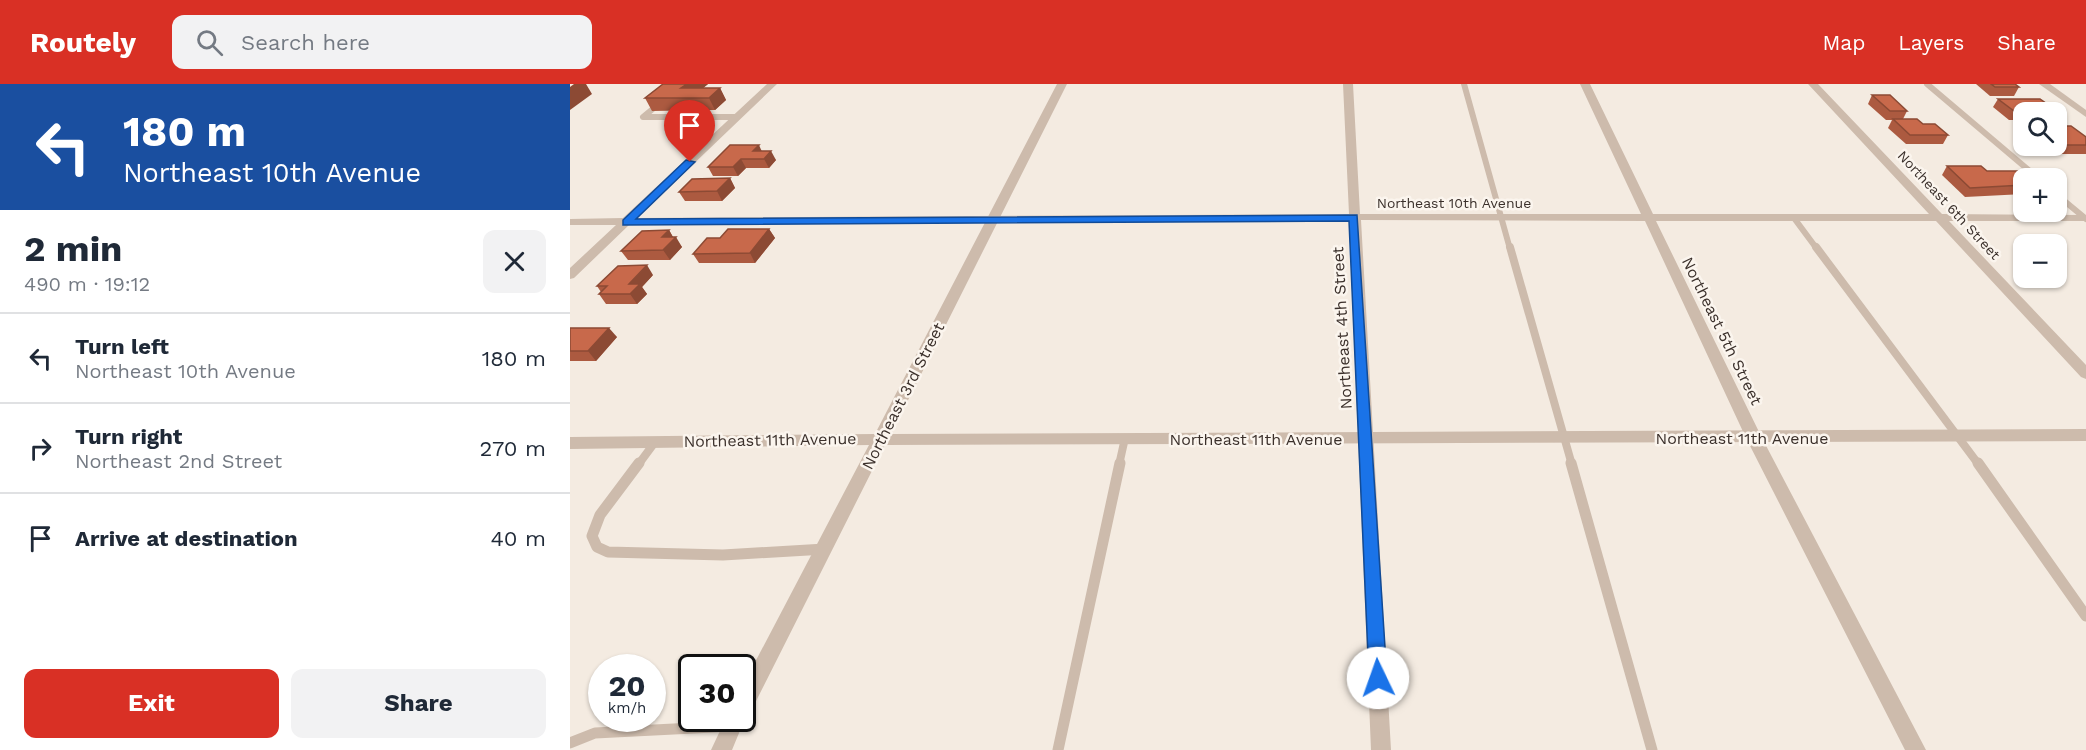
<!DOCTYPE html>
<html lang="en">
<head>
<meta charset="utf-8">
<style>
	:root { --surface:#fff; --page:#f2f2f3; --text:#1f2937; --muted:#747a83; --line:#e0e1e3; --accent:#d93025 }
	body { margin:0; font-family:"Work Sans",sans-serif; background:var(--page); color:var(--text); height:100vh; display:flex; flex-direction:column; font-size:22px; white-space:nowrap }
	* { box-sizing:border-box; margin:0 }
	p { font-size:20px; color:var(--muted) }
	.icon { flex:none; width:33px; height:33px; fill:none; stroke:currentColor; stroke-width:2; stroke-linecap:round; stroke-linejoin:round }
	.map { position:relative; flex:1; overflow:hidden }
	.drawer { display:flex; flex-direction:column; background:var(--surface); width:570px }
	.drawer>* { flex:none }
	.hud { background:#1a4fa0; color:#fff; overflow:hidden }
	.fabs { position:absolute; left:1443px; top:18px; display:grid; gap:12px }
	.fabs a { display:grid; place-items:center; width:54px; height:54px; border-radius:12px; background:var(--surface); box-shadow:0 2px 4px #0004; font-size:30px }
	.speed { position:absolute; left:18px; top:570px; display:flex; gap:12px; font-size:30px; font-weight:700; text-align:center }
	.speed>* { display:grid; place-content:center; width:78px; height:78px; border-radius:50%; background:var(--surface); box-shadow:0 2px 4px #0004; line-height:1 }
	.speed small { font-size:15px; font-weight:400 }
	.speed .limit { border:3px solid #111; border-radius:9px; background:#fff; color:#111 }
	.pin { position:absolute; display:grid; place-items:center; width:51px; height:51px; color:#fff; margin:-62px -26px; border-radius:50% 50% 50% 0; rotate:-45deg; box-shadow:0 0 6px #0007 }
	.pin .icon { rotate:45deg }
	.me { position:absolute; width:66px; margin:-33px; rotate:357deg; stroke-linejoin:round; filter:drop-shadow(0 0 4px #0008) }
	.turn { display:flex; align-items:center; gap:21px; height:126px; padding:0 24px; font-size:27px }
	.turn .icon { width:78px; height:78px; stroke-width:2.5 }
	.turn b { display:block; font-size:42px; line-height:51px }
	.round { display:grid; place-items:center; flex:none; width:63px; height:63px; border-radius:12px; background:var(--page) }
	.overview { display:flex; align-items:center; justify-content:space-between; height:102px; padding:0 24px }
	h1 { font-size:36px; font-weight:700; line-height:45px }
	.action { display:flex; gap:12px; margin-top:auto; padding:12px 24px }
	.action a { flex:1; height:69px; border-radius:12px; background:var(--accent); color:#fff; font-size:24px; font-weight:700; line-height:69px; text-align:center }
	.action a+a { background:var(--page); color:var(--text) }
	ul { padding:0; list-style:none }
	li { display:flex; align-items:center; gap:18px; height:90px; padding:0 24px; border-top:2px solid var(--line) }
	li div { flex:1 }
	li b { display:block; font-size:22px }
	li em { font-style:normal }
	header { display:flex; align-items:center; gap:36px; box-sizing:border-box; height:84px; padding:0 30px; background:var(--accent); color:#fff }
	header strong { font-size:28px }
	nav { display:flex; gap:33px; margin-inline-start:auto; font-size:21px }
	.search { width:420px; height:54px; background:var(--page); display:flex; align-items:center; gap:15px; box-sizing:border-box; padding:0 21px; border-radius:12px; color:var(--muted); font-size:22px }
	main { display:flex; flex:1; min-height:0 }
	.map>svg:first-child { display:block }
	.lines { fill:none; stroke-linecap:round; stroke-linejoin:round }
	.service-far2 { stroke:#cdbbac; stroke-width:6 }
	.service-far1 { stroke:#cdbbac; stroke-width:8 }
	.service { stroke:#cdbbac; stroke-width:11 }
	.minor { fill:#cdbbac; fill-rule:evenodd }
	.tertiary { fill:#cdbbac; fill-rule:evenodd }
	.wall { fill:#ac5a40 }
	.shaded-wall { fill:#8c4a34 }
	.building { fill:#c8694b; stroke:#8c4a34; stroke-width:1.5 }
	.route { fill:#1a73e8; stroke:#114b97; stroke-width:1.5 }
	.labels { text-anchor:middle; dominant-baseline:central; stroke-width:5; stroke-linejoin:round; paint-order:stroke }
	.far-street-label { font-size:14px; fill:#3b302b; stroke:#fbf5ee }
	.street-label { font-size:16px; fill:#3b302b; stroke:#fbf5ee }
</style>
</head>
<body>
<header>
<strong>Routely</strong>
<div class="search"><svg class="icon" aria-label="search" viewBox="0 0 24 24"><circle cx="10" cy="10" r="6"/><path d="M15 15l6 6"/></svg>Search here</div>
<nav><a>Map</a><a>Layers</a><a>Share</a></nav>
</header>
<main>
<section class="drawer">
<div class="hud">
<div class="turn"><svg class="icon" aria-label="left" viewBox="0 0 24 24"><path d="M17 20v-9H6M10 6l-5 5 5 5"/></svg><div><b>180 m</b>Northeast 10th Avenue</div></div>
</div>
<div class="overview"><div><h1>2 min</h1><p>490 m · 19:12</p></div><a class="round"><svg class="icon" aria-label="close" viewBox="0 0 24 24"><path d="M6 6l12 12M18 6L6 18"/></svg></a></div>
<ul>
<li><svg class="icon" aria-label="left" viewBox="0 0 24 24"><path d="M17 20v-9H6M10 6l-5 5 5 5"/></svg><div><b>Turn left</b><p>Northeast 10th Avenue</p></div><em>180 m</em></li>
<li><svg class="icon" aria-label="right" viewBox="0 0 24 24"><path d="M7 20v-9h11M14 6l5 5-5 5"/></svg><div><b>Turn right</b><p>Northeast 2nd Street</p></div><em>270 m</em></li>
<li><svg class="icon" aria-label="arrive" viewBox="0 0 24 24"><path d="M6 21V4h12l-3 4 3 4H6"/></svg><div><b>Arrive at destination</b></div><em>40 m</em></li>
</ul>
<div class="action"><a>Exit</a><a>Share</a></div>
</section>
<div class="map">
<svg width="1516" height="666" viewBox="0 0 1516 666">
	<rect width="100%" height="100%" fill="#f4ebe1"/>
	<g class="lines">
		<g class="service-far2">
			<polyline points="894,0 940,165"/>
			<polyline points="1357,0 1468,94"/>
			<polyline points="90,19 73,33 167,33"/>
			<polyline points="1486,110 1516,135"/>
			<polyline points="1224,134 1247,165"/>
		</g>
		<g class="service-far1">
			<polyline points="940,163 1002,381"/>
			<polyline points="1246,163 1409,381"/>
			<polyline points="68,381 85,358"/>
			<polyline points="549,381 555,354"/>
		</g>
		<g class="service">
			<polyline points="69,379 30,431 22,452 27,463 38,468 153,471 255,465"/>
			<polyline points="1001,379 1082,666"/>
			<polyline points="1408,379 1516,532"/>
			<polyline points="0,659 25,649 163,642"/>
			<polyline points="488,666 550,379"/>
		</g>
		<g class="minor">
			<polygon points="197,0 207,0 67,134 779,130 773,0 783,0 790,130 1071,130 1010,0 1020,0 1083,130 1359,130 1238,0 1248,0 1372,130 1516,131 1516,137 1379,137 1516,281 1516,295 1511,293 1366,137 1086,137 1192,354 1356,666 1335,666 1176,354 1075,137 791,136 821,666 801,666 779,136 59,141 4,194 0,195 0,184 46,141 0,141 0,135 53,134"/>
			<polygon points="1469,0 1480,0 1516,26 1516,33"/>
		</g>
		<polygon class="tertiary" points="487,0 497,0 321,350 1516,345 1516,357 315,361 179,631 176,632 162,666 141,666 156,634 172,634 172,603 299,361 0,365 0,353 305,350"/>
	</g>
	<g class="wall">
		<polygon points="93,0 138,0 133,4 150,4 156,16 145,26 82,27 75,14"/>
		<polygon points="1406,0 1445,0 1449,3 1444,12 1420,12"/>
		<polygon points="1302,11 1337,27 1333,35 1353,40 1378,51 1373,60 1336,60 1318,44 1322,36 1316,36 1298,20"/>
		<polygon points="1428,15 1487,27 1486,28 1454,28 1454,36 1439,36 1423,23"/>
		<polygon points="1486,41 1516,53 1516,70 1486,70 1475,62 1486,62"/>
		<polygon points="191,67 206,76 199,84 176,84 168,92 143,92 138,83"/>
		<polygon points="1377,82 1417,87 1454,94 1454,110 1395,113 1372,91"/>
		<polygon points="160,94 165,104 152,117 115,117 109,108"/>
		<polygon points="199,145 205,154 185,179 129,179 123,170 150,154"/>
		<polygon points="99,146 103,153 112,163 100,176 58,176 51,167"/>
		<polygon points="83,191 72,203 77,210 67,220 36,220 29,210 31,208 27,202"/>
		<polygon points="0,244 47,253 26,277 0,277"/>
	</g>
	<g class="shaded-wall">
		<polygon points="4,0 16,0 22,10 0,26 0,3"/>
		<polygon points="117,0 138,0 121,14 111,4"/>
		<polygon points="150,4 156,16 145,26 139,14"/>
		<polygon points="189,61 193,70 183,67"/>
		<polygon points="201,67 206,76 199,84 194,75"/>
		<polygon points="171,75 176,84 168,92 163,83"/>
		<polygon points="160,94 165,104 152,117 147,107"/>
		<polygon points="199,145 205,154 185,179 180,169"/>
		<polygon points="99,146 104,155 106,153 112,163 100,176 93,166 92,153"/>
		<polygon points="77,181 83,191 72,203 77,210 67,220 60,210 59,200"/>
		<polygon points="39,244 47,253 26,277 18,267"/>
	</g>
	<g class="building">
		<polygon points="93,0 117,0 111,4 150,4 139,14 75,14"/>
		<polygon points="1421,0 1445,0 1449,3 1425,3"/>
		<polygon points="1302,11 1320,11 1337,27 1320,27"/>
		<polygon points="1428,15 1470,15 1487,27 1444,27"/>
		<polygon points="1323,35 1347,35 1353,40 1365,40 1378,51 1340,51"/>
		<polygon points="1486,41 1488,42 1501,42 1516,53 1516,61 1492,61 1486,57"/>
		<polygon points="160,61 189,61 183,67 201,67 194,75 171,75 163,83 138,83"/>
		<polygon points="1377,82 1411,82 1417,87 1448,87 1456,94 1454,94 1454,101 1400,104"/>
		<polygon points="160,94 147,107 109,108 122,95"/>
		<polygon points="158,145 199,145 180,169 123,170 137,154 150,154"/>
		<polygon points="99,146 92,153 106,153 93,166 51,167 72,147"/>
		<polygon points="77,181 59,200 70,200 60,210 29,210 37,202 27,202 48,182"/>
		<polygon points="0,244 39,244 18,267 0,267"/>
	</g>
	<polygon class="route" points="116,76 125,78 66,135 787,131 817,594 814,600 808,603 802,600 799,594 779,137 53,141 53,136"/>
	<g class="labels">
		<g class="far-street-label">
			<text x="884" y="119">Northeast 10th Avenue</text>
			<text transform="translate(1379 121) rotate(47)">Northeast 6th Street</text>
		</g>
		<g class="street-label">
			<text transform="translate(772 244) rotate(-93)">Northeast 4th Street</text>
			<text transform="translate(1152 247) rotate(64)">Northeast 5th Street</text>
			<text transform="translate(333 312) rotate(-63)">Northeast 3rd Street</text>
			<text x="1172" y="354">Northeast 11th Avenue</text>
			<text x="686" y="355">Northeast 11th Avenue</text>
			<text transform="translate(200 356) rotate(-1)">Northeast 11th Avenue</text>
		</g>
	</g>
</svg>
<div class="fabs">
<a><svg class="icon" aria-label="search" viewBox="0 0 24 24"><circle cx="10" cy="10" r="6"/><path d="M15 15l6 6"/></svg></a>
<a>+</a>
<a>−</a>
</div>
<div class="speed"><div>20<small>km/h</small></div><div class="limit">30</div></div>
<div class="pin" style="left:120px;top:78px;background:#d93025"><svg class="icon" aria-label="arrive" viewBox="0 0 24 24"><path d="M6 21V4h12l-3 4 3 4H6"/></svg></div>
<svg class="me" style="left:808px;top:594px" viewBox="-20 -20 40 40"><circle r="19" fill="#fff"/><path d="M0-13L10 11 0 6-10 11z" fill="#1a73e8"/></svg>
</div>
</main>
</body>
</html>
